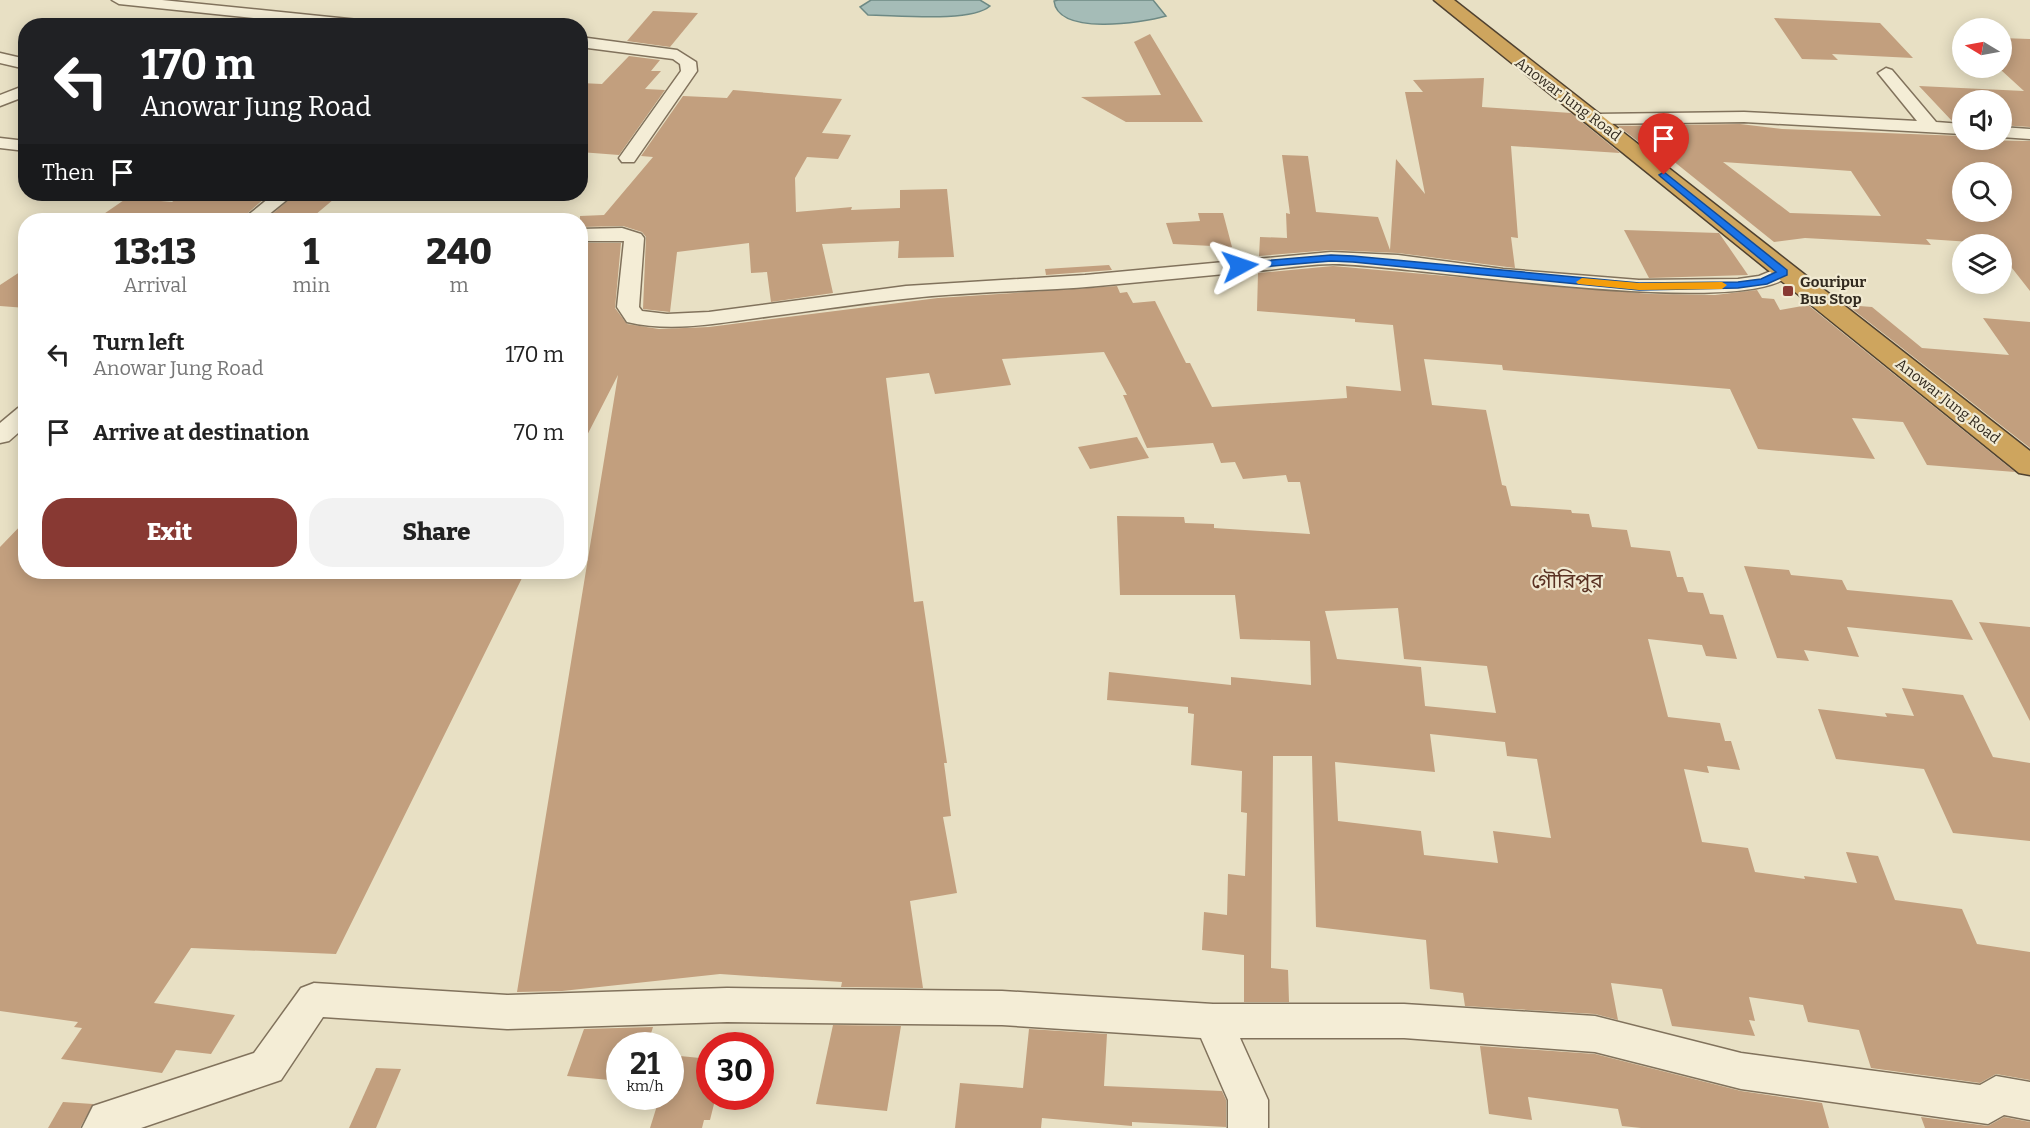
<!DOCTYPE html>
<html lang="en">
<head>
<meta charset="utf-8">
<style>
	:root { --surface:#fff; --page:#f2f2f2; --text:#222; --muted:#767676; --accent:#883933 }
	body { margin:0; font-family:Bitter,"Noto Sans Bengali",serif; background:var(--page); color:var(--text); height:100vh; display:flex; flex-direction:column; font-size:22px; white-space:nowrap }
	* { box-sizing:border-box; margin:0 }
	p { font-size:20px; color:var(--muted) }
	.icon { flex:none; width:33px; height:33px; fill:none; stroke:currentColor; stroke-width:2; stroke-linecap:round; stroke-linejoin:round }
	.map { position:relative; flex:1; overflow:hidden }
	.details { position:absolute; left:18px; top:213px; width:570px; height:366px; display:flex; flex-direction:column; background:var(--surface); border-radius:24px; box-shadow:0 3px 15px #0003 }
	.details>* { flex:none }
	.guide { position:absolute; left:18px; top:18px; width:570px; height:183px; border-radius:24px; box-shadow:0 3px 15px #0003; background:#202124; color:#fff; overflow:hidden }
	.needle { width:39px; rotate:280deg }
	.fabs { position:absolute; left:1952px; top:18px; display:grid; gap:12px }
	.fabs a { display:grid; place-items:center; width:60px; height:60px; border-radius:50%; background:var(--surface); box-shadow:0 3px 15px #0003; font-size:30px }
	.speed { position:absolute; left:606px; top:1032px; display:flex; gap:12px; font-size:30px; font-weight:700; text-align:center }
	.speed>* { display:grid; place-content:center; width:78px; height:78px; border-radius:50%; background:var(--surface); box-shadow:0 3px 15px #0003; line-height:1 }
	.speed small { font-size:15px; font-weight:400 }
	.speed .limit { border:9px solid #d22; background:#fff; color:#111 }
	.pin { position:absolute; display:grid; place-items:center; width:51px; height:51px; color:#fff; margin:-62px -26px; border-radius:50% 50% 50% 0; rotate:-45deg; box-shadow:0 0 6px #0007 }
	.pin .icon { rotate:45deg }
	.me { position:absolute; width:66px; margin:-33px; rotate:85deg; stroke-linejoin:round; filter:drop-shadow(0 0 4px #0008) }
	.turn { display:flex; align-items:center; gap:21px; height:126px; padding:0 24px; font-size:27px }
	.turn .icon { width:78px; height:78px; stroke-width:2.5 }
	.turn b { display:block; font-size:42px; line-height:51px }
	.then { display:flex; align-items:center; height:57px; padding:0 24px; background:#0003; gap:12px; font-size:22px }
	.eta { display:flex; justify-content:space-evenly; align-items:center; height:102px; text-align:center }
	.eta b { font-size:36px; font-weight:800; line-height:42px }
	.button { display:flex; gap:12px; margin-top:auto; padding:12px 24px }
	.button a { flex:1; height:69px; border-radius:24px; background:var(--accent); color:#fff; font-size:24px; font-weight:800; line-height:69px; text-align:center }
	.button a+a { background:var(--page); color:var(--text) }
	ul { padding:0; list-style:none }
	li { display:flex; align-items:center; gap:18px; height:78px; padding:0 24px }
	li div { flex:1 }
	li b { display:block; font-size:22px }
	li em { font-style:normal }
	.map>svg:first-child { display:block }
	.water { fill:#a5bcb7; stroke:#6d8984; stroke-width:1.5 }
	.building { fill:#c29f7e; fill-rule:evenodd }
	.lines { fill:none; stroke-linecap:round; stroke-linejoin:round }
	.street-casing { stroke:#81725c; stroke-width:3 }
	.highway-casing { stroke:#4f4130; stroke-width:3 }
	.street { fill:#f4edd6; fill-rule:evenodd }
	.highway { fill:#cea55e; fill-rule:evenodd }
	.route { fill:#1a73e8; stroke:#114b97; stroke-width:1.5 }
	.slow { fill:#f59e0b }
	.poi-dot { fill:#883933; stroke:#f1ead2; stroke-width:2 }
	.labels { text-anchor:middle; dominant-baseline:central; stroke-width:4.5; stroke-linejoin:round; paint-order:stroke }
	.far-street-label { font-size:15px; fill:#322a1f; stroke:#f1ead2 }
	.far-poi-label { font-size:15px; font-weight:bold; fill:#322a1f; stroke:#f1ead2; text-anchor:start }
	.quarter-label { font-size:21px; fill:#5a3223; stroke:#f1ead2 }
</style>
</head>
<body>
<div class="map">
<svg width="2030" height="1128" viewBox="0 0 2030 1128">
	<rect width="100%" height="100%" fill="#e8e0c4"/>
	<g class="water">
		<path d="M871 0H980L990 6C971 23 895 15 868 15L860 7Z"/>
		<path d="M1058 0H1153L1166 16C1142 23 1058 36 1054 1Z"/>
	</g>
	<g class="building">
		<polygon points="653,11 698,13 670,47 627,41"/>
		<polygon points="1774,18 1880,23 1913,58 1832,54 1838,60 1802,59"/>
		<polygon points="1150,34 1203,122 1126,122 1081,97 1161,95 1134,42"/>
		<polygon points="2001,38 2030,39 2030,127 2001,125 2001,100 1962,100 1962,122 1952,121 1919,86 2024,91 2001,70"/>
		<polygon points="629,56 660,60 651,71 661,71 645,89 665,90 619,155 580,152 580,83 602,84"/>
		<polygon points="1484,78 1482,107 1571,113 1620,153 1511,146 1518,238 1511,237 1515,268 1398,253 1331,250 1259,256 1260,237 1287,238 1286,213 1290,214 1282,155 1308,156 1316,212 1378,217 1390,250 1396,159 1425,194 1405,92 1423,92 1413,80"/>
		<polygon points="733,90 842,99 822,133 851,135 838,159 807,157 795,178 796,212 852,207 851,210 900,208 900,190 947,189 954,257 898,258 899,241 822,244 833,293 771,302 767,272 751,273 749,243 677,252 670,312 643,309 646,237 642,232 623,226 580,227 580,216 604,215 653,157 641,156 683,96 727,98"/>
		<path d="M1740 124 1782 129 1962 136V140L2030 141V291L2001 254V244L1926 239 1931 245 1805 238 1774 242 1662 152 1656 155 1618 126ZM1723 162 1851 171 1881 216 1790 213ZM1962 172H2001V212H1962Z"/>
		<polygon points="183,194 266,197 240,220 95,220 127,198 172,202"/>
		<polygon points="296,194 340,194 309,220 265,220"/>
		<polygon points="1198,213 1223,213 1232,247 1173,244 1166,223 1200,221"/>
		<polygon points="1624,230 1719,233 1748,275 1649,278"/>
		<path d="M580 243H621L615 308 627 324 659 329 709 327 938 298 1117 286 1120 293 1127 292 1133 303 1155 301 1186 363H1190L1212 407 1347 398 1346 386 1401 391 1393 325 1355 322V319L1257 311 1258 273 1333 266 1650 294 1715 295 1757 290 1762 298 1774 299 1780 310 1808 305 2015 472 1927 465 1903 422 1852 418 1875 459 1758 449 1730 389 1503 370 1502 365 1424 359 1432 405 1486 410 1502 485 1506 486 1511 506 1571 510 1572 513 1589 514 1592 527 1627 530 1631 547 1670 551 1677 577H1683L1688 592 1703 593 1710 614 1723 615 1737 659 1706 656 1702 645 1648 639 1668 717 1720 723 1725 741H1731L1740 770 1707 766 1709 773 1684 769 1702 842 1748 848 1755 872 1805 879 1804 876 1857 883 1846 852 1878 856 1895 900 1962 909 1977 944 2030 952V1080L1996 1074 1980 1083 1871 1068 1859 1030 1808 1022 1803 1005 1749 997 1755 1021 1749 1020 1755 1036 1672 1026 1662 989 1611 983 1618 1020 1595 1014 1465 1006 1463 993 1430 989 1426 940 1316 927 1312 756H1273L1271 968 1288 970 1289 1002H1244V955L1202 950 1204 912 1227 915 1228 874 1245 876 1247 813 1241 812 1242 771 1191 765 1194 714 1188 713V707L1107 700 1109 672 1231 685V677L1311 685 1310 641 1240 639 1235 595H1120L1117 516 1184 517 1185 523 1214 524V528L1310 534 1300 482H1288L1286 475 1243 479 1235 462 1221 463 1213 443 1147 448 1123 395H1127L1104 352 1002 359 1011 385 935 394 929 373 886 378 914 602 923 601 947 763H944L951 816 943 817 957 893 910 901 923 988 841 987 842 982 720 974 562 991 517 992 618 375 580 449ZM1398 608 1404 659 1487 666 1496 713 1425 706 1421 667 1337 659 1325 611ZM1430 734 1505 742 1507 756 1537 759 1551 838 1493 831 1498 863 1424 855 1421 831 1338 821 1335 762 1435 772Z"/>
		<polygon points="1109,265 1112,270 1046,275 1045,269"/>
		<polygon points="26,268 26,308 0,306 0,285"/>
		<polygon points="1847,305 1872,307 1922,348 2009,355 1983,318 2030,322 2030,448"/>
		<polygon points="1137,437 1149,458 1090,469 1078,447"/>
		<polygon points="26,520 26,572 525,572 336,954 191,948 154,1003 235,1015 211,1054 176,1050 162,1073 61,1059 82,1028 74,1027 78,1022 0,1011 0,547"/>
		<polygon points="1744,566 1789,570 1791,575 1842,580 1847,590 1952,600 1973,640 1847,627 1859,657 1804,650 1809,661 1777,658"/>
		<polygon points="1979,622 2030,627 2030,721"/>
		<polygon points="1902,688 1963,695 1993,757 2030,763 2030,841 1953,833 1924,769 1836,759 1818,709 1887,717 1885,713 1914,716"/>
		<polygon points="833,1025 901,1026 887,1111 816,1104"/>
		<polygon points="653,1027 647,1046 620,1046 620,1081 567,1076 584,1029"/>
		<polygon points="1029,1029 1107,1034 1104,1086 1222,1091 1226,1100 1226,1127 1132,1122 1132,1126 1042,1118 1041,1128 955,1128 960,1083 1023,1088"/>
		<polygon points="1480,1046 1595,1054 1741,1091 1822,1103 1829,1128 1641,1128 1622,1126 1618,1109 1528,1097 1532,1120 1489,1114"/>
		<polygon points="670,1055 710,1059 710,1096 716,1096 710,1120 704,1120 702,1128 650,1128 660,1096 670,1096"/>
		<polygon points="376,1068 401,1069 376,1128 349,1128"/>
		<polygon points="63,1102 93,1104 80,1128 48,1128"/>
		<polygon points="1921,1117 1988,1126 2004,1117 2030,1122 2030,1128 1925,1128"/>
	</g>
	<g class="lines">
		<g class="street-casing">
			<g id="street">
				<polygon points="112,0 162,0 378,22 385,26 329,26 119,4"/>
				<polygon points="580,37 677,50 696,62 697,71 634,162 622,162 619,158 681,71 680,64 673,59 580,47"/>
				<polygon points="0,53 26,59 26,69 0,63"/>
				<polygon points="1886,68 1892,70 1936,122 1962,124 1962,134 1744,122 1596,124 1588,119 1596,114 1744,112 1917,121 1878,73"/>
				<polygon points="26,85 26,96 0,106 0,95"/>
				<polygon points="2001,127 2030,129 2030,139 2001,137"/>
				<polygon points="0,138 26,141 26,151 0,148"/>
				<polygon points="274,194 294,194 262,220 242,220"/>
				<path d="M622 228 641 234 644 238 639 307 642 311 667 314 709 312 906 286 1085 275 1331 252 1398 255 1503 269 1639 280 1738 279 1759 276 1783 266 1790 268 1793 272C1754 323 1408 264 1333 264 1308 264 1282 269 1256 271 1204 276 1151 281 1098 286 1033 292 968 291 903 299 854 304 805 312 757 318 715 324 669 332 627 322L617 307 624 241H580V229Z"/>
				<polygon points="26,406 26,426 9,441 0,443 0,423 18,408"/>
				<polygon points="314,983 507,995 727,988 1002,991 1213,1004 1404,1004 1595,1016 1741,1053 1980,1085 1996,1076 2030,1082 2030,1120 2004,1115 1988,1124 1741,1089 1595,1052 1404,1038 1240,1038 1268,1100 1268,1128 1228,1128 1228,1100 1201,1038 1002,1025 727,1022 507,1029 323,1017 281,1080 141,1128 82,1128 93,1106 254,1053 301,988"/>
			</g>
		</g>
		<g class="highway-casing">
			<polygon id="highway" points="1434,0 1454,0 2030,451 2030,475 2019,473"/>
		</g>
		<use href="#street" class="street"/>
		<use href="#highway" class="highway"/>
	</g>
	<polygon class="route" points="1664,172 1787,270 1787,275 1767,284 1738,288 1639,290 1353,262 1331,261 1240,269 1235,266 1240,263 1331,255 1353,256 1639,283 1738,282 1761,279 1776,272 1661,177 1659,175"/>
	<polygon class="slow" points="1582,278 1639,283 1722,282 1727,285 1722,289 1639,290 1578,284 1576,282"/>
	<rect class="poi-dot" x="1782" y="285" width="12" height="12" rx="3"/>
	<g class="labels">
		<g class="far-street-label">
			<text transform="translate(1568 99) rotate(37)">Anowar Jung Road</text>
			<text transform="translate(1948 401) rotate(38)">Anowar Jung Road</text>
		</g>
		<g class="far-poi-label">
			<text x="1800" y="282">Gouripur<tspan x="1800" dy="17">Bus Stop</tspan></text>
		</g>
		<g class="quarter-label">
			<text x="1567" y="581">গৌরিপুর</text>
		</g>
	</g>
</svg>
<div class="fabs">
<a><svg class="needle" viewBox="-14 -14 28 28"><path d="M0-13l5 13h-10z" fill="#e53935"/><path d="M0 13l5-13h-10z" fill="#767676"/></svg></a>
<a><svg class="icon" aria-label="sound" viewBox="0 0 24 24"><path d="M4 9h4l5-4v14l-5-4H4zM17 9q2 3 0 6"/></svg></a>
<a><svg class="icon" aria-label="search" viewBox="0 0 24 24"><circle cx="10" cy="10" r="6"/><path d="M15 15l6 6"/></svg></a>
<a><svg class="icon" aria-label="layers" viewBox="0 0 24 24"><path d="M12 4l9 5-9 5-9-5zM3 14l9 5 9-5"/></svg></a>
</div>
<div class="speed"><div>21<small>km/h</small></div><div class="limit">30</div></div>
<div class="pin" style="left:1664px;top:175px;background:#d93025"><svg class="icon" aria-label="arrive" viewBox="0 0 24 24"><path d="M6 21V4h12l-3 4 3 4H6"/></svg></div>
<svg class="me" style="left:1240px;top:266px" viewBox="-20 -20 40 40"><path d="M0-17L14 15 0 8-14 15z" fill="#1a73e8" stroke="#fff" stroke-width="4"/></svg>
<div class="guide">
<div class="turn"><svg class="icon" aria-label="left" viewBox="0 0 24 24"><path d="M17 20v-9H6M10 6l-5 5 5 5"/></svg><div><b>170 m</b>Anowar Jung Road</div></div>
<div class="then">Then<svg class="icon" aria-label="arrive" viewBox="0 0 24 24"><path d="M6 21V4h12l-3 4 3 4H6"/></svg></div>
</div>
<section class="details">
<div class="eta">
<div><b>13:13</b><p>Arrival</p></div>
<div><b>1</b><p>min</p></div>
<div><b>240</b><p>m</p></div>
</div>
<ul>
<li><svg class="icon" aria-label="left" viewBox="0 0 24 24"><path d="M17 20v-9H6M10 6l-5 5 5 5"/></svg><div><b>Turn left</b><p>Anowar Jung Road</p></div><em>170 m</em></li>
<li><svg class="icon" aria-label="arrive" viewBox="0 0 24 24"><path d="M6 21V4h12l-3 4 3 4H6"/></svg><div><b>Arrive at destination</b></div><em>70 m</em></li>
</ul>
<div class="button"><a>Exit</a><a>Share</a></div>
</section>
</div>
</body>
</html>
